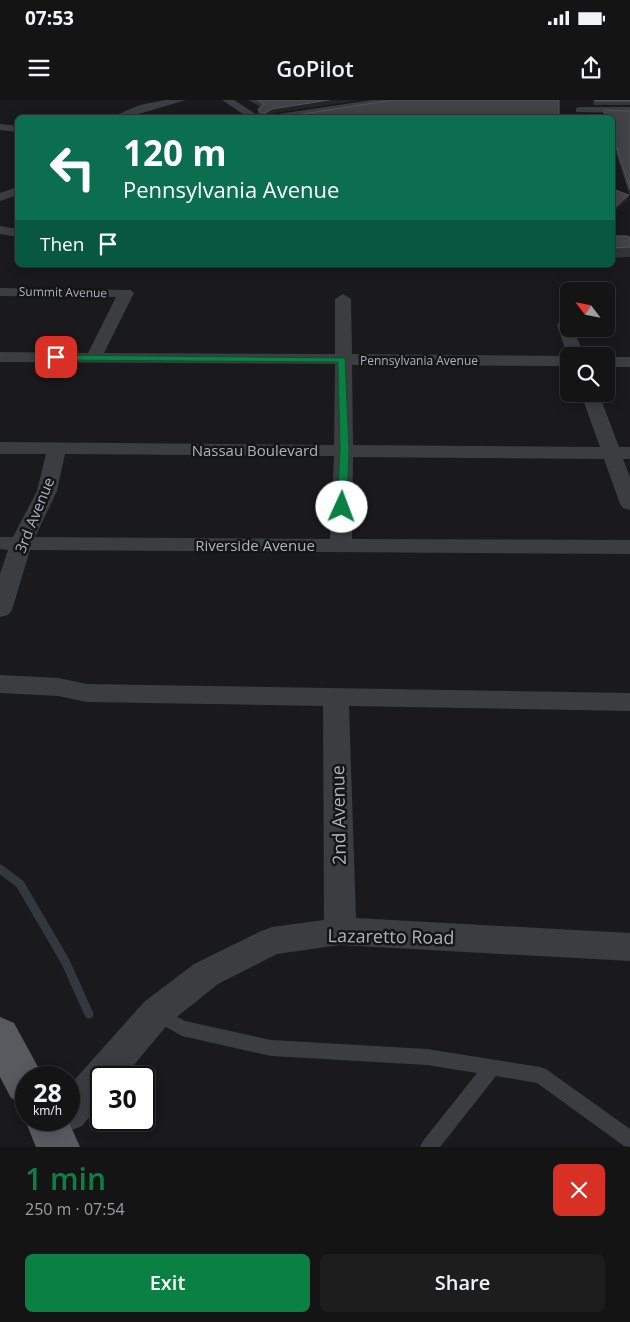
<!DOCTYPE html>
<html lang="en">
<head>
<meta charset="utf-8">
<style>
	:root { --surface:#141415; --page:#1d1d1e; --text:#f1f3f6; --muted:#9d9ea0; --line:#333334; --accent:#0b8043 }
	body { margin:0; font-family:"Open Sans",sans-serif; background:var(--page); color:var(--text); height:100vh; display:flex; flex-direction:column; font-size:19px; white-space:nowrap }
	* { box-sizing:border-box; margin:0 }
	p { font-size:16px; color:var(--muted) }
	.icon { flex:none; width:28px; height:28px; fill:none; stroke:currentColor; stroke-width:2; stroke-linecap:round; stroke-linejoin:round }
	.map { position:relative; height:1047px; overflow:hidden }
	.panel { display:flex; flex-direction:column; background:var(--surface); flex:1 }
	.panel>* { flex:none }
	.banner { position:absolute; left:15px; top:15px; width:600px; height:152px; border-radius:8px; box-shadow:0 2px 12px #0003,0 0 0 1px var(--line); background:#0b6e4f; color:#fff; overflow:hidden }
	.needle { width:32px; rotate:302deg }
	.fabs { position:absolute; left:560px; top:182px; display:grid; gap:10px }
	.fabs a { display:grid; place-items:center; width:55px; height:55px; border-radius:8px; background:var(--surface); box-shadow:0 2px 12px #0003,0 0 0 1px var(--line); font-size:25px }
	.speed { position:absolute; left:15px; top:966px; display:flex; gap:10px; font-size:25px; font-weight:700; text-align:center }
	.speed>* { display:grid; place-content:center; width:65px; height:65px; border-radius:50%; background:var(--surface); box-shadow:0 2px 12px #0003,0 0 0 1px var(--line); line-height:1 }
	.speed small { font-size:12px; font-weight:400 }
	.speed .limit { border:2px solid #111; border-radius:8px; background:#fff; color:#111 }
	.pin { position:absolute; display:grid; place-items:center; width:42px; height:42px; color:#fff; margin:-21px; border-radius:10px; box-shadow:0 2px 8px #0006 }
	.me { position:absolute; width:55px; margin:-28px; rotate:2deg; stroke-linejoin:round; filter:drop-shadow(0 0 4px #0008) }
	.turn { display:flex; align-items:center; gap:18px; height:105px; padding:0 25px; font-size:22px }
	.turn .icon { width:65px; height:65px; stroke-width:2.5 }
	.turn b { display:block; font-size:35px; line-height:42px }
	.then { display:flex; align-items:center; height:48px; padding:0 25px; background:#0003; gap:10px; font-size:19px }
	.round { display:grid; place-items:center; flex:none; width:52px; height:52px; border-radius:8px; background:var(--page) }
	.headline { display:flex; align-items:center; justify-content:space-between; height:85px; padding:0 25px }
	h1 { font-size:30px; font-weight:600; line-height:38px; color:var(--accent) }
	.primary-button { display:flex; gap:10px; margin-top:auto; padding:10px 25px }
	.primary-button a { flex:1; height:58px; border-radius:8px; background:var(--accent); color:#fff; font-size:20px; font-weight:600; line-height:58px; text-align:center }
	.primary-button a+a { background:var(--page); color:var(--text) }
	.status { display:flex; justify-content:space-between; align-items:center; height:35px; padding:0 25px; background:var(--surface); direction:ltr }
	.status svg { height:14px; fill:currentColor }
	header { display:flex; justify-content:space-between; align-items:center; height:65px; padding:0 25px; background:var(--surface); font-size:22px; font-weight:600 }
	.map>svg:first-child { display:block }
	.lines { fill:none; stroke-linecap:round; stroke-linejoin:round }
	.stream { stroke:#31393f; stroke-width:9 }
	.service { fill:#3c3d41; fill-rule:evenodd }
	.minor { fill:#3c3d41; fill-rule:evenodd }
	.primary { fill:#585a60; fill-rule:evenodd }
	.wall { fill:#343437 }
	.shaded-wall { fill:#242426 }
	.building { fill:#414245; stroke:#525458 }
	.route { fill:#0b8043; stroke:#07532c }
	.labels { text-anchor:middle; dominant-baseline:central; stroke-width:5; stroke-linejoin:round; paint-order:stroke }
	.far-street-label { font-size:12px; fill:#aeb2bb; stroke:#151517 }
	.street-label { font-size:15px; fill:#aeb2bb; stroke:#151517 }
	.near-street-label { font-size:18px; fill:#aeb2bb; stroke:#151517 }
</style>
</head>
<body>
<div class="status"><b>07:53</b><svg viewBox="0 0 49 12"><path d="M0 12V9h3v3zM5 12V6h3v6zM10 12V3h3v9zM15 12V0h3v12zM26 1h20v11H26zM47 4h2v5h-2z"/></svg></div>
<header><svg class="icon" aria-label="menu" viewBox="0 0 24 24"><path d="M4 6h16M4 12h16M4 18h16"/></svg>GoPilot<svg class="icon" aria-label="share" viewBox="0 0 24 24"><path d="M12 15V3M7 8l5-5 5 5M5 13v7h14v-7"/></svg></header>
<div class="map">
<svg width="630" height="1047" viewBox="0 0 630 1047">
	<rect width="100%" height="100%" fill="#1a1a1c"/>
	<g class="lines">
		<polyline class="stream" points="0,769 20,784 65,861 89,914"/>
		<polygon class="service" points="158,907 185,921 271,940 427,949 540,967 546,969 630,1029 630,1047 624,1046 537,983 496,976 440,1047 420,1047 423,1041 477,973 427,965 271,956 182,936 152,919 150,914 152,909"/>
		<g class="minor">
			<polygon points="165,0 186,0 125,18 109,18 140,5"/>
			<polygon points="222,0 234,0 262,18 249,18"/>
			<polygon points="372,0 397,0 392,3 296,18 267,18 272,15"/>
			<polygon points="580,7 630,7 630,13 576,12 576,8"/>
			<polygon points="0,24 18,26 18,32 0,30"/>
			<polygon points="18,87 18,95 0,101 0,93"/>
			<polygon points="0,126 18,129 18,137 0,134"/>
			<path d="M0 188 131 190 134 193 104 253 335 254V199L343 194 351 199 352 254 568 256 557 225 559 222 569 221V229H574L584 256H569V266L352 265 353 345 600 347 581 294H599L619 347H630V359H623L630 377V410L623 408 620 404 604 359 353 357 352 439 630 440V454L30 450 12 510 8 515 0 517V474L8 450 0 449V437H13L37 391 46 354H0V342L334 345 335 264 0 262V252L88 253 116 197 0 196ZM65 354 334 356 330 439 35 437 57 391Z"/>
			<rect x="606" y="257" width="24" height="10"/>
			<polygon points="0,575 58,578 87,584 630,593 630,611 349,606 356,818 630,833 630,861 340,845 277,854 218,884 168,924 123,978 101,978 101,1003 82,1026 69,1031 56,1026 54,1020 69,1020 69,986 144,902 194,864 261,831 272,827 324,820 323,606 87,602 58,596 0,593"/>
		</g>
		<g class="primary">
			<polygon points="0,917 14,923 44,978 26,978 26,1004 11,998 0,977"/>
			<polygon points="26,1016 26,1020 68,1020 80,1047 36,1047 25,1020"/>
		</g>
	</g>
	<g class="wall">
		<polygon points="248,0 359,0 272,13 269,15 296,15 393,0 559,0 559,18 248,18 251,15 260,15 258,13 258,9 261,7"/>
		<polygon points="593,0 630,0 630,5 594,5"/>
		<polygon points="604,10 630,11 630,96 616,53 614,54 612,46 612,18 604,18 603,14"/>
		<polygon points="612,136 630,138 630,157 612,158"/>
	</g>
	<g class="shaded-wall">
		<polygon points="329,0 359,0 272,13 265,18 265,13 272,9"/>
		<polygon points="614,49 617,49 616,53 614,54"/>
		<polygon points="629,95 628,100 612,114 612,110"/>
	</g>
	<g class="building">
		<polygon points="257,0 329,0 272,9 265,13 267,15 296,15 393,0 559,0 559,18 248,18 251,15 263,15 258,9 264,4"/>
		<rect x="595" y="0" width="35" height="1"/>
		<polygon points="604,10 630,11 630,89 617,49 614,49 612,37 612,18 606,18"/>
		<polygon points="612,89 629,95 612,110"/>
		<polygon points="612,136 628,136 630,138 630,147 612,148"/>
	</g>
	<polygon class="route" points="54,255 345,258 349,350 347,407 342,410 337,407 340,350 338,262 56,260 54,259"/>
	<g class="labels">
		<g class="far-street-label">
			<text transform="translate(63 192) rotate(1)">Summit Avenue</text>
			<text x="419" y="260">Pennsylvania Avenue</text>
		</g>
		<g class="street-label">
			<text x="255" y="350">Nassau Boulevard</text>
			<text transform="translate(34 415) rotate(-68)">3rd Avenue</text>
			<text x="255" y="445">Riverside Avenue</text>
		</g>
		<g class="near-street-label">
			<text transform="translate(338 715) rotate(-91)">2nd Avenue</text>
			<text transform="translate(391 836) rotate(1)">Lazaretto Road</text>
		</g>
	</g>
</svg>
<div class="fabs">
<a><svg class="needle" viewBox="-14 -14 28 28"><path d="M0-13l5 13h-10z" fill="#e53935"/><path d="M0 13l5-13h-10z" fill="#9d9ea0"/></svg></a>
<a><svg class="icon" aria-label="search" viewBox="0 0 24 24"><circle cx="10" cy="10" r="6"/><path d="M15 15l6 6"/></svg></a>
</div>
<div class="speed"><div>28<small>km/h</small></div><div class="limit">30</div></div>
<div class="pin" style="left:56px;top:257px;background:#d93025"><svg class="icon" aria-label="arrive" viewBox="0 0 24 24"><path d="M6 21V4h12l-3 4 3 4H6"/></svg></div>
<svg class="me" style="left:342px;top:407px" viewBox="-20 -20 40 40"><circle r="19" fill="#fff"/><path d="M0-13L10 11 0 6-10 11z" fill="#0b8043"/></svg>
<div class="banner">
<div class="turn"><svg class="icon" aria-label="left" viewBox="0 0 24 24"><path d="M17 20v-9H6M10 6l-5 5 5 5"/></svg><div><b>120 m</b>Pennsylvania Avenue</div></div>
<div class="then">Then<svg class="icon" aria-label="arrive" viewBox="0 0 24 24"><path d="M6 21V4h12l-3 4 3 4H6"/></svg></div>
</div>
</div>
<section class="panel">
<div class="headline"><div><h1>1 min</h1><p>250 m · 07:54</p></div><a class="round" style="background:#d93025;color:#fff"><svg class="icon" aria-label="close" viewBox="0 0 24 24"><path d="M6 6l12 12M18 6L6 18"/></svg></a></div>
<div class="primary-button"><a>Exit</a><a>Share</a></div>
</section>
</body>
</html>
